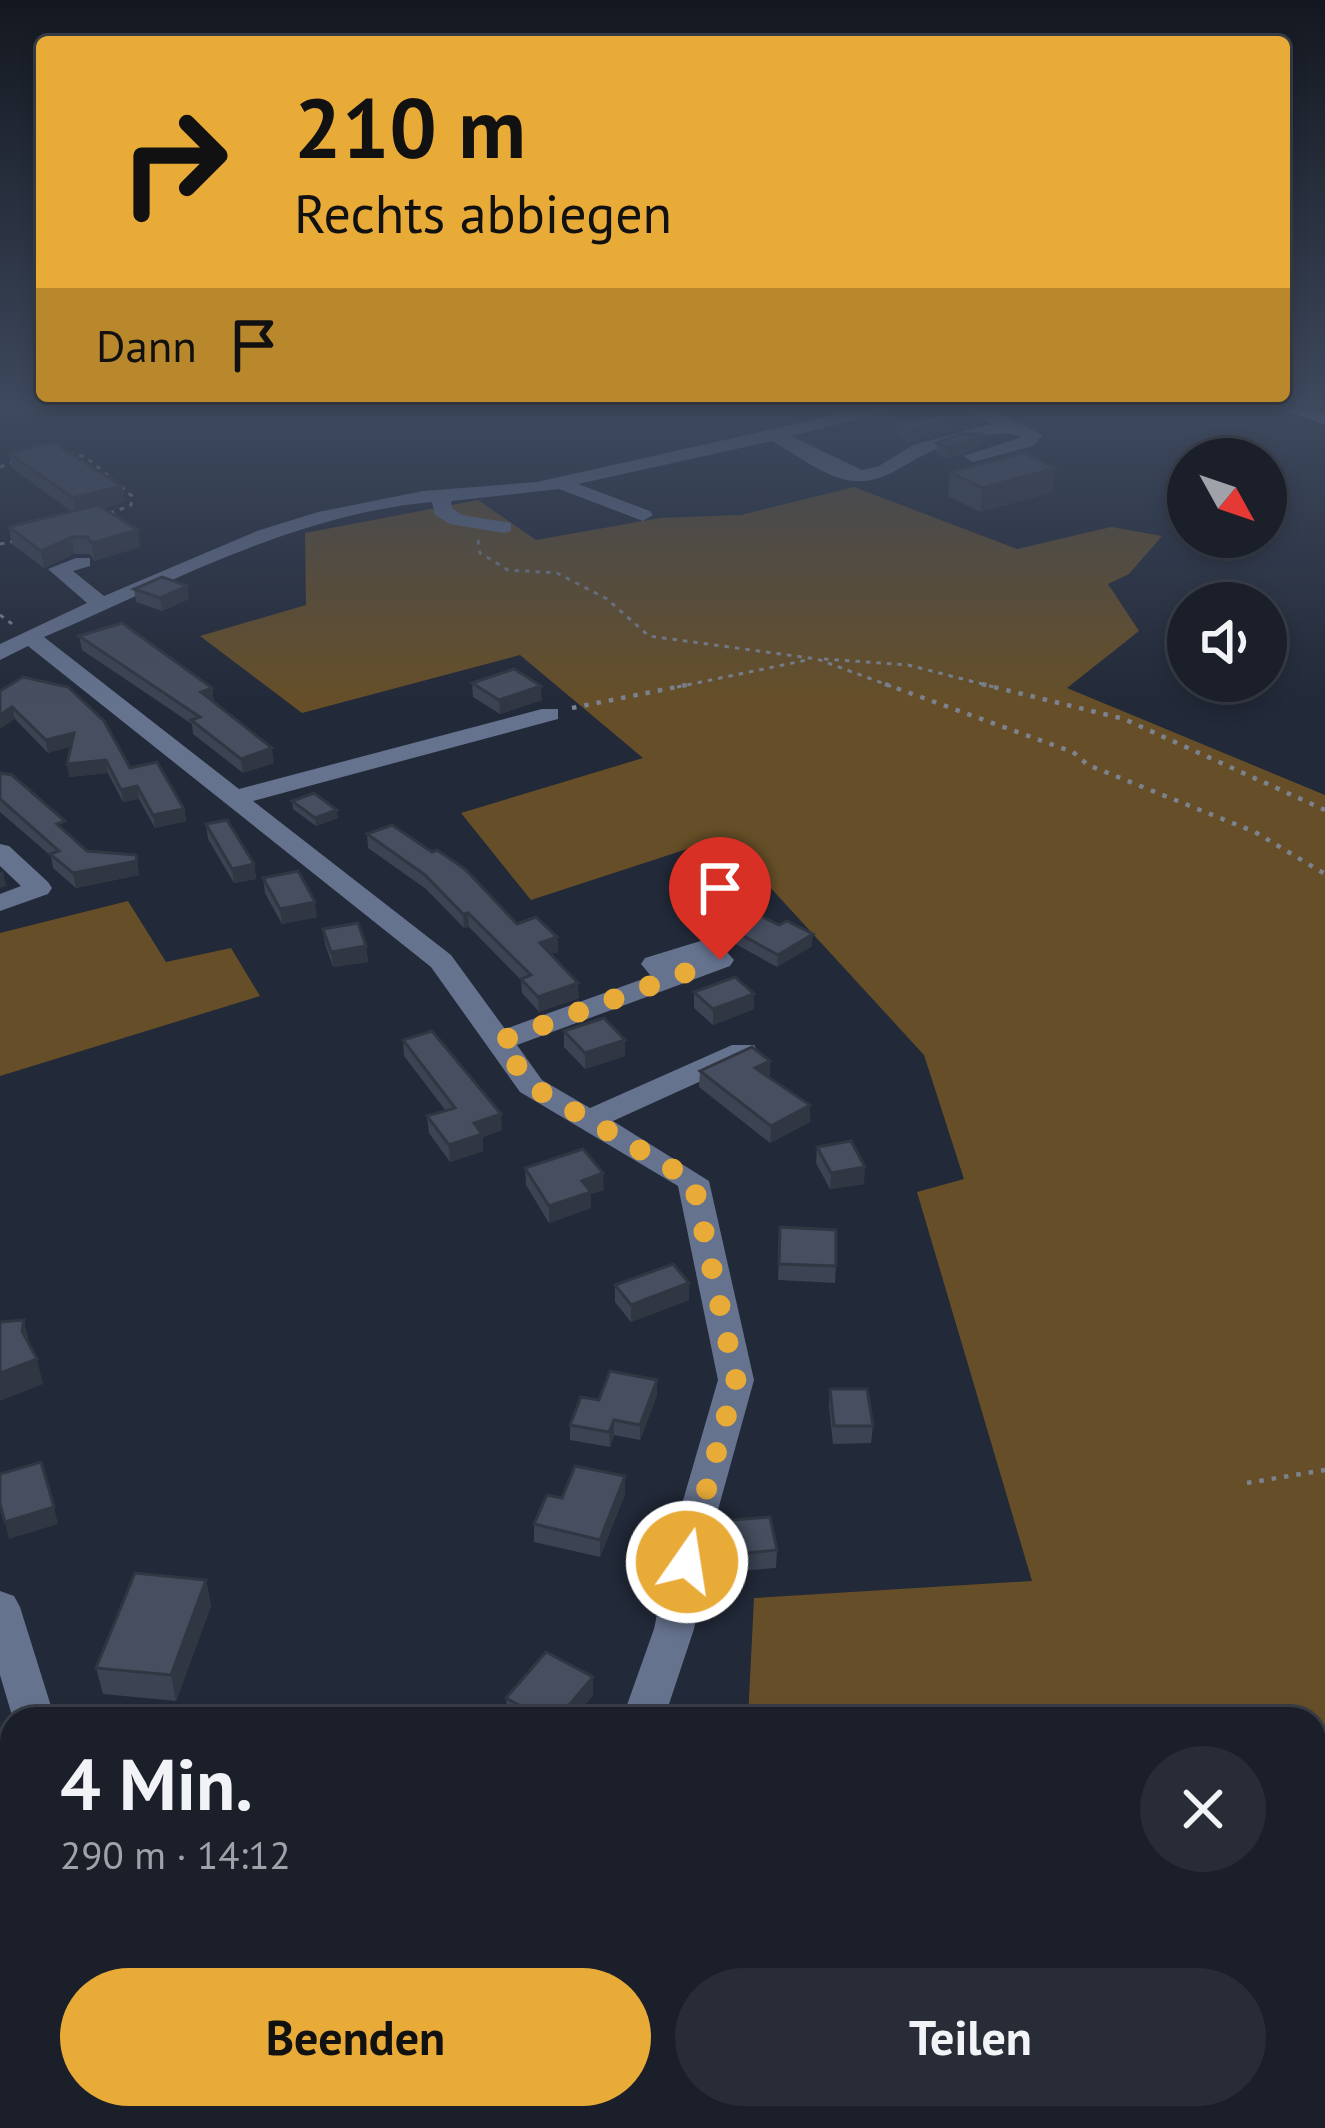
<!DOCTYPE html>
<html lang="de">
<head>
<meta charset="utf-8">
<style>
	:root { --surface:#1a1f2a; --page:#272c36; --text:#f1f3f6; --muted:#9fa2a8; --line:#383d47; --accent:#e9ab38 }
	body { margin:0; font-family:"PT Sans",sans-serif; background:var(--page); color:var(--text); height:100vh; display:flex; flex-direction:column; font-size:45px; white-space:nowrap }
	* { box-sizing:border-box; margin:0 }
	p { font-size:39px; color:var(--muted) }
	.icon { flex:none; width:66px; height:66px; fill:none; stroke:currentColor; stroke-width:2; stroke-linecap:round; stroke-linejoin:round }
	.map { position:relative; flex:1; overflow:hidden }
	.drawer { position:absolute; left:0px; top:1707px; width:1326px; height:423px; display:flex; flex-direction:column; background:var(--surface); border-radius:36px 36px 0 0; box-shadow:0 6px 18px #0003,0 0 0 3px var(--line) }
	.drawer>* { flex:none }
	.guide { position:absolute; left:36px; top:36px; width:1254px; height:366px; border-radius:12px; box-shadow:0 6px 18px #0003,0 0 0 3px var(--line); background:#e9ab38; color:#111; overflow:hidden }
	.needle { width:78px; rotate:130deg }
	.tools { position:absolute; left:1167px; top:438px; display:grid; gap:24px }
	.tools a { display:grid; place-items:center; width:120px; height:120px; border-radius:50%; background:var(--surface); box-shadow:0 6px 18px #0003,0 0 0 3px var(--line); font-size:60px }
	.pin { position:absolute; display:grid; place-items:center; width:102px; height:102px; color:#fff; margin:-123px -51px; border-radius:50% 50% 50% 0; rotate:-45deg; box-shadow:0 0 12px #0007 }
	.pin .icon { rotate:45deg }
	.me { position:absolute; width:132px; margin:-66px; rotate:13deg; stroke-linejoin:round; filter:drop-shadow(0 0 9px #0008) }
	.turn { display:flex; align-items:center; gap:42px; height:252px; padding:0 60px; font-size:54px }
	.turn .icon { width:156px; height:156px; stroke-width:2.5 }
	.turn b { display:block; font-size:84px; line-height:102px }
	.then { display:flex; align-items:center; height:114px; padding:0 60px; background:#0003; gap:24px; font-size:45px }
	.round { display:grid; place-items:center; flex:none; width:126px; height:126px; border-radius:63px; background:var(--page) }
	.headline { display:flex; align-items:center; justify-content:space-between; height:204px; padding:0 60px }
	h1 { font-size:72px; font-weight:600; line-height:90px }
	.cta { display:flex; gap:24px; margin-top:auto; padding:24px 60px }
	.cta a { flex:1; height:138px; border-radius:72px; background:var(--accent); color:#111; font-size:48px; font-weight:600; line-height:138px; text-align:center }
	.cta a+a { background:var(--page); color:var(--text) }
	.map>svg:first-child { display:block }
	.green { fill:#664f28 }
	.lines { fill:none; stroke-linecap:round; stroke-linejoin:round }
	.path-far1 { stroke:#7c828e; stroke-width:3; stroke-dasharray:4.5 6; stroke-linecap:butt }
	.path { stroke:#7c828e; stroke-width:4.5; stroke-dasharray:4.5 8; stroke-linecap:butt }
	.minor { fill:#66738f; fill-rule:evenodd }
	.major { fill:#a1bcf7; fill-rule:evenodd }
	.wall { fill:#3c4352 }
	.shaded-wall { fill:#313742 }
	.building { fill:#464e5f; stroke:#313742; stroke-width:3 }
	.route { stroke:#e9ab38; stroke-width:21; stroke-dasharray:0 37.8 }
</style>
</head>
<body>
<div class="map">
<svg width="1325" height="2128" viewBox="0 0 1325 2128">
	<rect width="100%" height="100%" fill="#222938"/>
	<g class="green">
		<polygon points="854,487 1017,549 1111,527 1162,536 1129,574 1108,584 1139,631 1067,688 1325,795 1325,1738 1314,1738 1314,1719 748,1719 754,1598 1032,1581 917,1192 964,1179 924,1055 724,837 531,900 461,813 643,758 520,655 302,713 200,636 306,605 305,533 478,500 536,540 660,518 741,515"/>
		<polygon points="128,901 166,962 231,948 260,996 0,1076 0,933"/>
	</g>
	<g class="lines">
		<g class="path-far1">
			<polyline points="69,453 86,457 132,496 131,505 106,515"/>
			<polyline points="0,467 17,461"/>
			<polyline points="478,540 480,553 508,570 557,573 607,599 649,636 817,659 893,687"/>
			<polyline points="0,544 15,541"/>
			<polyline points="0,615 15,626"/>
			<polyline points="824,659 908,665 994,687"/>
			<polyline points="677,687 807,660"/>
		</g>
		<g class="path">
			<polyline points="885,684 1073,752 1088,765 1255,832 1325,874"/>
			<polyline points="982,684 1124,719 1325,810"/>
			<polyline points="572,708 691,684"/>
			<polyline points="1247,1483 1325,1470"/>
		</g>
		<g class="minor">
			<path d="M875 406H909L791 436 862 470 879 466 913 445 992 424 959 406H982L1043 435 1033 446 973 462 964 456 1022 437C998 427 947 443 924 455 901 466 883 483 855 481 828 480 796 454 772 441L578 484 650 511 653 515 643 521 559 489 451 501 452 508 462 515 511 523V531L504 533 450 524 435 515 432 502C295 514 168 584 44 637L239 789 542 709H558V719L253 801 451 955 505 1029 651 976 641 964 645 958 707 939 717 941 734 960 730 966 517 1045 542 1080 590 1108 732 1045H754L758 1051 754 1057 613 1121 709 1181 754 1380 713 1528 694 1629 664 1719H622L654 1629 675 1528 718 1380 678 1186 520 1092 431 967 28 646 0 660V644L87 603 48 569 76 558H90V566L73 571 104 596 257 531 318 512 423 491 537 482Z"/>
			<polygon points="0,844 9,846 48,882 52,888 48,894 0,911 0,894 21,886 0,866"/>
			<polygon points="0,1591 14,1596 20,1607 55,1719 13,1719 0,1675"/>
			<polygon points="1325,2057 1325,2105 1314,2106 1314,2058"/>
			<polygon points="449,2118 501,2118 497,2128 445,2128"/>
		</g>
		<polygon class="major" points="1274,406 1301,406 1325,414 1325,425"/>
	</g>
	<g class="wall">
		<polygon points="951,419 950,431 910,442 896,436 897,424"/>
		<polygon points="983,434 982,445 960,455 946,459 936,454 937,443"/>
		<polygon points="9,453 122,486 125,502 103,508 140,547 94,561 90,554 74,554 44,568 12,544 9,527 71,511 12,468"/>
		<polygon points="950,472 1053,492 980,512 948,496"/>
		<polygon points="187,586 189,599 162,611 136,602 134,589"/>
		<polygon points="79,636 212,688 214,702 274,763 243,773 193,734 192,724 82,650"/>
		<polygon points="472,683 542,700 500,714 473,697"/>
		<polygon points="0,691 130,768 184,809 186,821 155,828 139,799 123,802 108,773 69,777 71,746 48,753 15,719"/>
		<polygon points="0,773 87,851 136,855 139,875 76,888 53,868 51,856 0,812"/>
		<polygon points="292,801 338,818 316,826 293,809"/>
		<polygon points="206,824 254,864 256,879 234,883 208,839"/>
		<polygon points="367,834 517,924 557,937 558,952 550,954 579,998 539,1012 522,993 521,980 469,927 464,928 426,889 368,848"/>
		<polygon points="263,878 317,917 282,924 265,893"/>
		<polygon points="758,892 758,904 746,908 779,925 812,946 777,967 674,910 674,898"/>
		<polygon points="323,929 366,946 368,962 333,967 325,944"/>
		<polygon points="694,992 754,994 754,1009 713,1025 694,1008"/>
		<polygon points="564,1031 625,1056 585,1069 564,1047"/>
		<polygon points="403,1040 502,1130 483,1137 483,1151 450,1162 429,1133 427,1116 446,1111 404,1056"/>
		<polygon points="770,1061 770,1077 810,1122 770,1143 699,1087 700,1071"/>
		<polygon points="817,1147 864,1184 830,1189 816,1163"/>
		<polygon points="525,1168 604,1190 591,1194 591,1208 549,1223 526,1185"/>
		<polygon points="780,1227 836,1266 835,1283 778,1280"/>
		<polygon points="615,1285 689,1300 631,1322 615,1302"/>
		<polygon points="657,1380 657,1395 640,1440 614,1435 610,1447 570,1440 570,1425 599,1400"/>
		<polygon points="830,1389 873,1426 871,1443 833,1444 829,1406"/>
		<polygon points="625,1476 625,1494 600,1557 534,1542 534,1524 562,1498"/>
		<polygon points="731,1520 777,1550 776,1568 736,1571 730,1537"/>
		<polygon points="206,1580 211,1606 176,1701 103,1694 96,1668"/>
		<polygon points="593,1695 573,1719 514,1719 507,1715 506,1698"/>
		<polygon points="286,2118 374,2118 366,2128 288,2128"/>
	</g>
	<g class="shaded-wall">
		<polygon points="951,419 950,431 910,442 910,430"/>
		<polygon points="983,434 982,445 960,455 946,459 947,447"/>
		<polygon points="1055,468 1053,492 980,512 982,488"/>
		<polygon points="122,486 125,502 76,515 73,498"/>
		<polygon points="138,530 140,547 94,561 92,543"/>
		<polygon points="72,537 74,554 44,568 41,551"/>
		<polygon points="187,586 189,599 162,611 160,598"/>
		<polygon points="541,686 542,700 500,714 499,700"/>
		<polygon points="212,688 214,702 201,692"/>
		<polygon points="12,707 15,719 0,729 0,715"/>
		<polygon points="74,733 76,745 48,753 46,740"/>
		<polygon points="272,748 274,763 243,773 241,759"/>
		<polygon points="106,760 108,773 69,777 67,764"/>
		<polygon points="137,786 139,799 123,802 121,790"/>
		<polygon points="184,809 186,821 155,828 153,815"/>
		<polygon points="337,810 338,818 316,826 315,818"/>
		<polygon points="137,861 139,875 76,888 73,873"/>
		<polygon points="254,864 256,879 234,883 232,869"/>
		<polygon points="3,871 6,886 0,888 0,872"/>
		<polygon points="758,892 758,904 732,914 733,902"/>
		<polygon points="315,902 317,917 282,924 280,909"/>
		<polygon points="468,913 469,927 464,928 463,914"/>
		<polygon points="813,934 812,946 777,967 778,955"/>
		<polygon points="557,937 558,952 540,957 540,943"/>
		<polygon points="366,946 368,962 333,967 331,952"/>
		<polygon points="578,983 579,998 539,1012 538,997"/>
		<polygon points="754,994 754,1009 713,1025 713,1009"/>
		<polygon points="625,1040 625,1056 585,1069 585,1053"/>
		<polygon points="770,1061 770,1077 755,1068"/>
		<polygon points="810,1105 810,1122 770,1143 771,1126"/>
		<polygon points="501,1114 502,1130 483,1137 483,1151 450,1162 449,1145 474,1123"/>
		<polygon points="865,1167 864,1184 830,1189 831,1173"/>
		<polygon points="603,1173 604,1190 591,1194 591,1208 549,1223 549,1206 582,1181"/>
		<polygon points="689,1283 689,1300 631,1322 631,1305"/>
		<polygon points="24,1320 30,1346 22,1331"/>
		<polygon points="37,1359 43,1384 0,1401 0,1373"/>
		<polygon points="657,1380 657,1395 640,1440 640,1425"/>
		<polygon points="614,1420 614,1435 610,1447 609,1432"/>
		<polygon points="625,1476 625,1494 600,1557 600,1540"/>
		<polygon points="54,1507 58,1524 9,1539 5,1522"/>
		<polygon points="206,1580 211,1606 176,1701 171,1675"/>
		<polygon points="593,1677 593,1695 573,1719 557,1719"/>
		<polygon points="358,2118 374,2118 366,2128 350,2128"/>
	</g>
	<g class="building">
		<polygon points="939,414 951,419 910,430 897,424"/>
		<polygon points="961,434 983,434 961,444 947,447 937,443"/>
		<polygon points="53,442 122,486 73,498 9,453"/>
		<polygon points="1023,453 1055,468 982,488 950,472"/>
		<polygon points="98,505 138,530 92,543 87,537 72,537 41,551 9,527"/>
		<polygon points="162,577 187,586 160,598 134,589"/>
		<polygon points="122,623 212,688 201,692 272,748 241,759 191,720 200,717 79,636"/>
		<polygon points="514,669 541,686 499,700 472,683"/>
		<polygon points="23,677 68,687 104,721 130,768 157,762 184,809 153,815 137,786 121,790 106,760 67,764 74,733 46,740 12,707 0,715 0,691"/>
		<polygon points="0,773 12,775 65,821 57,824 87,851 136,855 137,861 73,873 50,854 59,851 0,799"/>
		<polygon points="314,793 337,810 315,818 292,801"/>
		<polygon points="227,820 254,864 232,869 206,824"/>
		<polygon points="392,825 432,852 437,850 465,869 517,924 536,917 557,937 540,943 578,983 538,997 521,979 531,975 468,913 463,914 425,875 367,834"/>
		<polygon points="298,871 315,902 280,909 263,878"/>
		<polygon points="733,873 758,892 733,902 779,925 787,921 813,934 778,955 674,898"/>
		<polygon points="358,923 366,946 331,952 323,929"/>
		<polygon points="735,977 754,994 713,1009 694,992"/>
		<polygon points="604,1018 625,1040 585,1053 564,1031"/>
		<polygon points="432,1031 501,1114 474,1123 482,1134 449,1145 427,1116 455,1108 403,1040"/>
		<polygon points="752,1047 770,1061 755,1068 810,1105 771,1126 700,1071"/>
		<polygon points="851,1141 865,1167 831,1173 817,1147"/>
		<polygon points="583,1149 603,1173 582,1181 591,1192 549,1206 525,1168"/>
		<polygon points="780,1227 836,1230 836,1266 779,1264"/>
		<polygon points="673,1264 689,1283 631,1305 615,1285"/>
		<polygon points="24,1320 22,1331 37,1359 0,1373 0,1322"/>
		<polygon points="610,1371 657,1380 640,1425 614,1420 609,1432 570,1425 581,1397 599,1400"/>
		<polygon points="830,1389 867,1389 873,1426 834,1426"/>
		<polygon points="41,1462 54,1507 5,1522 0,1504 0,1474"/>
		<polygon points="575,1466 625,1476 600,1540 534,1524 547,1495 562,1498"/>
		<polygon points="770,1517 777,1550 737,1554 731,1520"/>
		<polygon points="135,1573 206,1580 171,1675 96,1668"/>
		<polygon points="546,1652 593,1677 557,1719 544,1719 506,1698"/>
		<polygon points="291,2118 358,2118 350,2128 305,2128"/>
		<polygon points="606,2118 627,2118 644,2128 600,2128"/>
	</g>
	<linearGradient id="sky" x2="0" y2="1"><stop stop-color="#13171f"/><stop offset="0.58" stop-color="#3e495e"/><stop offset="1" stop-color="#3e495e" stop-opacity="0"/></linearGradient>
	<rect width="1325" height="704" fill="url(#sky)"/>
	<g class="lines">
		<polyline class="route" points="687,1562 736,1380 693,1181 531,1086 500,1041 720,960"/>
	</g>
</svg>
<div class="tools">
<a><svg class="needle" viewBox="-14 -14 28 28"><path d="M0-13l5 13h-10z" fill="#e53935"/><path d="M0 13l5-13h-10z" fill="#9fa2a8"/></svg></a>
<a><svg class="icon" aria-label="sound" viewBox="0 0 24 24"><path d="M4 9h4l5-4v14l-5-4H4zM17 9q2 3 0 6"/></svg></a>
</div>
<div class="pin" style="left:720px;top:960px;background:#d93025"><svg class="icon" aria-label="arrive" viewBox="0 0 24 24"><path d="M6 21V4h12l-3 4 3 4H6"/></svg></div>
<svg class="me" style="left:687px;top:1562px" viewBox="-20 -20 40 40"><circle r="17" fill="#e9ab38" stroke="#fff" stroke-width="3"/><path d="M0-11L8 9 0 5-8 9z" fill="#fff"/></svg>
<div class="guide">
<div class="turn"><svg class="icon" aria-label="right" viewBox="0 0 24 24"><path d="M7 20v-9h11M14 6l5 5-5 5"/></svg><div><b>210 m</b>Rechts abbiegen</div></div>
<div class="then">Dann<svg class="icon" aria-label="arrive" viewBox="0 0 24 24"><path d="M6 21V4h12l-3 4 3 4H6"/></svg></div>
</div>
<section class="drawer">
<div class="headline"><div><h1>4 Min.</h1><p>290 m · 14:12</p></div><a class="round"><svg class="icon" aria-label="close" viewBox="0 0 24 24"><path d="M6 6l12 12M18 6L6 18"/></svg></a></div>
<div class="cta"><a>Beenden</a><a>Teilen</a></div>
</section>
</div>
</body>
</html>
